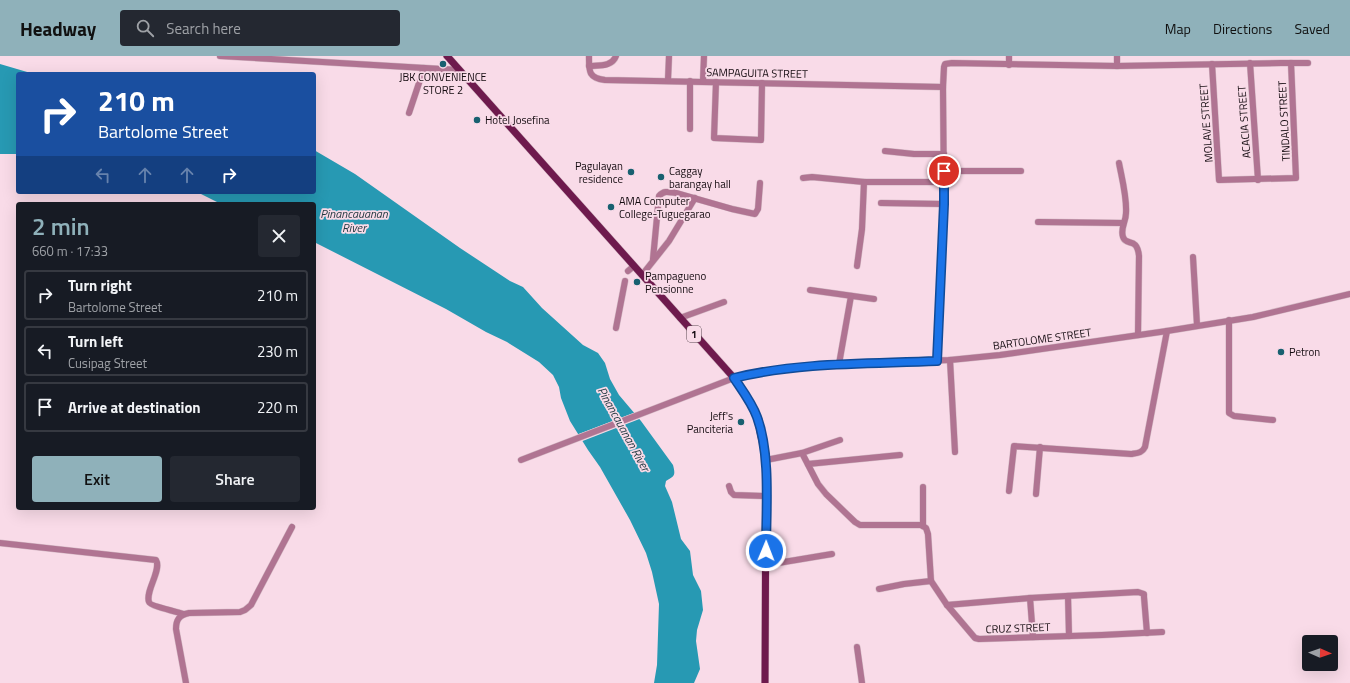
<!DOCTYPE html>
<html lang="en">
<head>
<meta charset="utf-8">
<style>
	:root { --surface:#171b24; --page:#242831; --text:#f1f3f6; --muted:#9ea1a6; --line:#363941; --accent:#8fb1ba }
	body { margin:0; font-family:"Titillium Web",sans-serif; background:var(--page); color:var(--text); height:100vh; display:flex; flex-direction:column; font-size:15px; white-space:nowrap }
	* { box-sizing:border-box; margin:0 }
	p { font-size:13px; color:var(--muted) }
	.icon { flex:none; width:22px; height:22px; fill:none; stroke:currentColor; stroke-width:2; stroke-linecap:round; stroke-linejoin:round }
	.map { position:relative; flex:1; overflow:hidden }
	.details { position:absolute; left:16px; top:146px; width:300px; height:308px; display:flex; flex-direction:column; background:var(--surface); border-radius:4px; box-shadow:0 4px 16px #0002 }
	.details>* { flex:none }
	.guide { position:absolute; left:16px; top:16px; width:300px; height:122px; border-radius:4px; box-shadow:0 4px 16px #0002; background:#1a4fa0; color:#fff; overflow:hidden }
	.needle { width:26px; rotate:92deg }
	.fabs { position:absolute; left:1302px; top:579px; display:grid; gap:8px }
	.fabs a { display:grid; place-items:center; width:36px; height:36px; border-radius:4px; background:var(--surface); box-shadow:0 4px 16px #0002; font-size:20px }
	.pin { position:absolute; display:grid; place-items:center; width:34px; height:34px; color:#fff; margin:-17px; border:2px solid #fff; border-radius:50%; box-shadow:0 1px 4px #0007 }
	.me { position:absolute; width:44px; margin:-22px; rotate:1deg; stroke-linejoin:round; filter:drop-shadow(0 0 3px #0008) }
	.turn { display:flex; align-items:center; gap:14px; height:84px; padding:0 16px; font-size:18px }
	.turn .icon { width:52px; height:52px; stroke-width:2.5 }
	.turn b { display:block; font-size:28px; line-height:34px }
	.lanes { display:flex; align-items:center; height:38px; padding:0 16px; background:#0003; justify-content:center; gap:20px; direction:ltr }
	.lanes .off { opacity:.35 }
	.round { display:grid; place-items:center; flex:none; width:42px; height:42px; border-radius:4px; background:var(--page) }
	.headline { display:flex; align-items:center; justify-content:space-between; height:68px; padding:0 16px }
	h1 { font-size:24px; font-weight:600; line-height:30px; color:var(--accent) }
	.action { display:flex; gap:8px; margin-top:auto; padding:8px 16px }
	.action a { flex:1; height:46px; border-radius:4px; background:var(--accent); color:#111; font-size:16px; font-weight:600; line-height:46px; text-align:center }
	.action a+a { background:var(--page); color:var(--text) }
	ul { padding:0; list-style:none }
	li { display:flex; align-items:center; gap:12px; height:50px; margin:0 8px 6px; padding:0 8px; border:2px solid var(--line); border-radius:4px }
	li div { flex:1 }
	li b { display:block; font-size:15px }
	li em { font-style:normal }
	header { display:flex; align-items:center; gap:24px; box-sizing:border-box; height:56px; padding:0 20px; background:var(--accent); color:#111 }
	header strong { font-size:19px }
	nav { display:flex; gap:22px; margin-inline-start:auto; font-size:14px }
	.search { width:280px; height:36px; background:var(--page); display:flex; align-items:center; gap:10px; box-sizing:border-box; padding:0 14px; border-radius:4px; color:var(--muted); font-size:15px }
	.map>svg:first-child { display:block }
	.water { fill:#2799b3 }
	.pier { fill:#f9dbe8 }
	.lines { fill:none; stroke-linecap:round; stroke-linejoin:round }
	.minor-casing { stroke:#d4bac5; stroke-width:7 }
	.major-casing { stroke:#d4bac5; stroke-width:8 }
	.minor { stroke:#b07492; stroke-width:6 }
	.major { stroke:#6e1a4d; stroke-width:7 }
	.route-casing { stroke:#114b97; stroke-width:10 }
	.route { stroke:#1a73e8; stroke-width:7 }
	.poi-dot { fill:#186070; stroke:#f9dbe8; stroke-width:1.5 }
	.labels { text-anchor:middle; dominant-baseline:central; stroke-width:3.5; stroke-linejoin:round; paint-order:stroke }
	.shield { fill:#f9dbe8; stroke:#594951; stroke-width:1 }
	.shield-label { font-size:10px; font-weight:bold; fill:#140b10 }
	.street-label { font-size:11px; fill:#140b10; stroke:#f9dbe8 }
	.poi-label { font-size:11px; fill:#140b10; stroke:#f9dbe8; text-anchor:start }
	.water-label { font-size:12px; font-style:italic; fill:#233b42; stroke:#f9dbe8 }
</style>
</head>
<body>
<header>
<strong>Headway</strong>
<div class="search"><svg class="icon" aria-label="search" viewBox="0 0 24 24"><circle cx="10" cy="10" r="6"/><path d="M15 15l6 6"/></svg>Search here</div>
<nav><a>Map</a><a>Directions</a><a>Saved</a></nav>
</header>
<div class="map">
<svg width="1350" height="627" viewBox="0 0 1350 627">
	<rect width="100%" height="100%" fill="#f9dbe8"/>
	<g class="water">
		<polygon points="0,8 34,18 18,18 18,98 0,98"/>
		<path d="M314 94 355 118 460 192 510 225 523 231 542 252 583 289 598 297 605 307 610 323 619 339 641 365 673 409C676 420 674 420 666 425L665 430 672 446 681 483 690 495 693 519 701 535 703 554 697 574 696 585 700 613 694 627H654L657 609 659 548 652 516 646 497 630 464 600 411 588 394 570 365 561 342 559 331 553 319 539 306 507 286 486 276 446 253 314 186V148H221L197 136H314Z"/>
	</g>
	<polygon class="pier" points="636,356 642,362 580,386 576,379"/>
	<g class="lines">
		<g class="minor-casing">
			<g id="minor">
				<polyline points="220,0 459,14"/>
				<path d="M589 0C589 15 588 22 605 24L943 31"/>
				<polyline points="1117,0 1117,10"/>
				<polyline points="1250,7 1258,124"/>
				<polyline points="1212,8 1219,124 1296,122 1291,7"/>
				<polyline points="1009,9 1009,0"/>
				<path d="M589 10C599 9 612 11 616 0"/>
				<polyline points="668,24 669,0"/>
				<polyline points="703,25 704,0"/>
				<polyline points="716,26 714,82 761,84 762,27"/>
				<polyline points="409,57 424,12"/>
				<polyline points="690,73 690,25"/>
				<polyline points="885,95 914,98 944,98"/>
				<path d="M1119 107C1122 123 1127 141 1126 157 1126 166 1120 172 1123 181 1126 191 1137 180 1139 200L1138 279"/>
				<polyline points="944,115 1021,115"/>
				<polyline points="803,122 812,121 864,126 944,126"/>
				<polyline points="881,147 944,148"/>
				<polyline points="1038,166 1123,167"/>
				<polyline points="1193,201 1197,269"/>
				<path d="M653 203 659 140C664 134 669 136 676 137L732 153 755 158 758 153 760 127"/>
				<polyline points="857,210 862,173 864,126"/>
				<polyline points="628,215 634,210"/>
				<polyline points="642,219 669,185 695,142"/>
				<polyline points="810,234 874,243"/>
				<polyline points="680,262 724,246"/>
				<polyline points="1229,264 1229,357 1234,360 1273,364"/>
				<polyline points="616,272 625,225"/>
				<polyline points="950,304 955,396"/>
				<polyline points="937,305 944,148 943,31 944,11 945,8 952,7 1117,10 1281,7 1308,7"/>
				<polyline points="839,308 851,240"/>
				<polyline points="802,397 840,384"/>
				<polyline points="521,404 734,322 762,315 822,309 950,304 1000,299 1167,275 1253,261 1350,238"/>
				<polyline points="766,404 802,397 818,428 826,438 855,466 860,469 921,469 926,472 928,478 931,525 947,549 975,582 979,583 1102,579 1162,576"/>
				<polyline points="808,408 900,399"/>
				<polyline points="729,430 731,436 734,439 766,440"/>
				<polyline points="923,431 923,470"/>
				<path d="M1009 435 1014 390 1131 398C1138 397 1142 397 1145 391L1167 275"/>
				<polyline points="1036,438 1040,391"/>
				<path d="M0 487 156 504C162 514 145 535 149 546 150 550 178 556 184 558"/>
				<polyline points="766,509 832,498"/>
				<polyline points="879,533 904,528 931,525"/>
				<polyline points="1068,540 1069,580"/>
				<polyline points="1030,542 1033,581"/>
				<polyline points="947,549 1030,542 1138,536 1144,538 1144,541 1147,577"/>
				<polyline points="857,591 862,627"/>
				<path d="M186 627 176 573C176 564 179 559 189 557L240 556 245 554 251 549 292 471"/>
			</g>
		</g>
		<g class="major-casing">
			<polyline id="major" points="447,0 734,322 747,341 757,361 766,404 765,627"/>
		</g>
		<use href="#minor" class="minor"/>
		<use href="#major" class="major"/>
	</g>
	<g class="lines">
		<g class="route-casing">
			<path id="route" d="M766 495C766 454 771 399 757 361 752 347 742 334 734 322 800 306 869 308 937 305L944 148V115"/>
		</g>
		<use href="#route" class="route"/>
	</g>
	<g class="poi-dot">
		<circle cx="443" cy="8" r="4"/>
		<circle cx="477" cy="64" r="4"/>
		<circle cx="631" cy="116" r="4"/>
		<circle cx="661" cy="121" r="4"/>
		<circle cx="611" cy="151" r="4"/>
		<circle cx="637" cy="226" r="4"/>
		<circle cx="1281" cy="296" r="4"/>
		<circle cx="741" cy="366" r="4"/>
	</g>
	<g class="labels">
		<rect class="shield" x="687" y="270" width="14" height="16" rx="3"/>
		<g class="shield-label">
			<text x="694" y="278">1</text>
		</g>
		<g class="street-label">
			<text transform="translate(757 17) rotate(1)">SAMPAGUITA STREET</text>
			<text transform="translate(1284 65) rotate(-93)">TINDALO STREET</text>
			<text transform="translate(1244 66) rotate(-94)">ACACIA STREET</text>
			<text transform="translate(1206 67) rotate(-94)">MOLAVE STREET</text>
			<text transform="translate(1042 283) rotate(-8)">BARTOLOME STREET</text>
			<text transform="translate(1018 572) rotate(-2)">CRUZ STREET</text>
		</g>
		<g class="poi-label">
			<text x="443" y="21" text-anchor="middle">JBK CONVENIENCE<tspan x="443" dy="13">STORE 2</tspan></text>
			<text x="485" y="64">Hotel Josefina</text>
			<text x="623" y="110" text-anchor="end">Pagulayan<tspan x="623" dy="13">residence</tspan></text>
			<text x="669" y="115">Caggay<tspan x="669" dy="13">barangay hall</tspan></text>
			<text x="619" y="145">AMA Computer<tspan x="619" dy="13">College-Tuguegarao</tspan></text>
			<text x="645" y="220">Pampagueno<tspan x="645" dy="13">Pensionne</tspan></text>
			<text x="1289" y="296">Petron</text>
			<text x="733" y="360" text-anchor="end">Jeff's<tspan x="733" dy="13">Panciteria</tspan></text>
		</g>
		<g class="water-label">
			<text x="354" y="157">Pinancauanan<tspan x="354" dy="14">River</tspan></text>
			<text transform="translate(624 373) rotate(61)">Pinancauanan River</text>
		</g>
	</g>
</svg>
<div class="fabs">
<a><svg class="needle" viewBox="-14 -14 28 28"><path d="M0-13l5 13h-10z" fill="#e53935"/><path d="M0 13l5-13h-10z" fill="#9ea1a6"/></svg></a>
</div>
<div class="pin" style="left:944px;top:115px;background:#d93025"><svg class="icon" aria-label="arrive" viewBox="0 0 24 24"><path d="M6 21V4h12l-3 4 3 4H6"/></svg></div>
<svg class="me" style="left:766px;top:495px" viewBox="-20 -20 40 40"><circle r="17" fill="#1a73e8" stroke="#fff" stroke-width="3"/><path d="M0-11L8 9 0 5-8 9z" fill="#fff"/></svg>
<div class="guide">
<div class="turn"><svg class="icon" aria-label="right" viewBox="0 0 24 24"><path d="M7 20v-9h11M14 6l5 5-5 5"/></svg><div><b>210 m</b>Bartolome Street</div></div>
<div class="lanes"><svg class="icon off" aria-label="left" viewBox="0 0 24 24"><path d="M17 20v-9H6M10 6l-5 5 5 5"/></svg><svg class="icon off" aria-label="ahead" viewBox="0 0 24 24"><path d="M12 20V5M6 11l6-6 6 6"/></svg><svg class="icon off" aria-label="ahead" viewBox="0 0 24 24"><path d="M12 20V5M6 11l6-6 6 6"/></svg><svg class="icon" aria-label="right" viewBox="0 0 24 24"><path d="M7 20v-9h11M14 6l5 5-5 5"/></svg></div>
</div>
<section class="details">
<div class="headline"><div><h1>2 min</h1><p>660 m · 17:33</p></div><a class="round"><svg class="icon" aria-label="close" viewBox="0 0 24 24"><path d="M6 6l12 12M18 6L6 18"/></svg></a></div>
<ul>
<li><svg class="icon" aria-label="right" viewBox="0 0 24 24"><path d="M7 20v-9h11M14 6l5 5-5 5"/></svg><div><b>Turn right</b><p>Bartolome Street</p></div><em>210 m</em></li>
<li><svg class="icon" aria-label="left" viewBox="0 0 24 24"><path d="M17 20v-9H6M10 6l-5 5 5 5"/></svg><div><b>Turn left</b><p>Cusipag Street</p></div><em>230 m</em></li>
<li><svg class="icon" aria-label="arrive" viewBox="0 0 24 24"><path d="M6 21V4h12l-3 4 3 4H6"/></svg><div><b>Arrive at destination</b></div><em>220 m</em></li>
</ul>
<div class="action"><a>Exit</a><a>Share</a></div>
</section>
</div>
</body>
</html>
